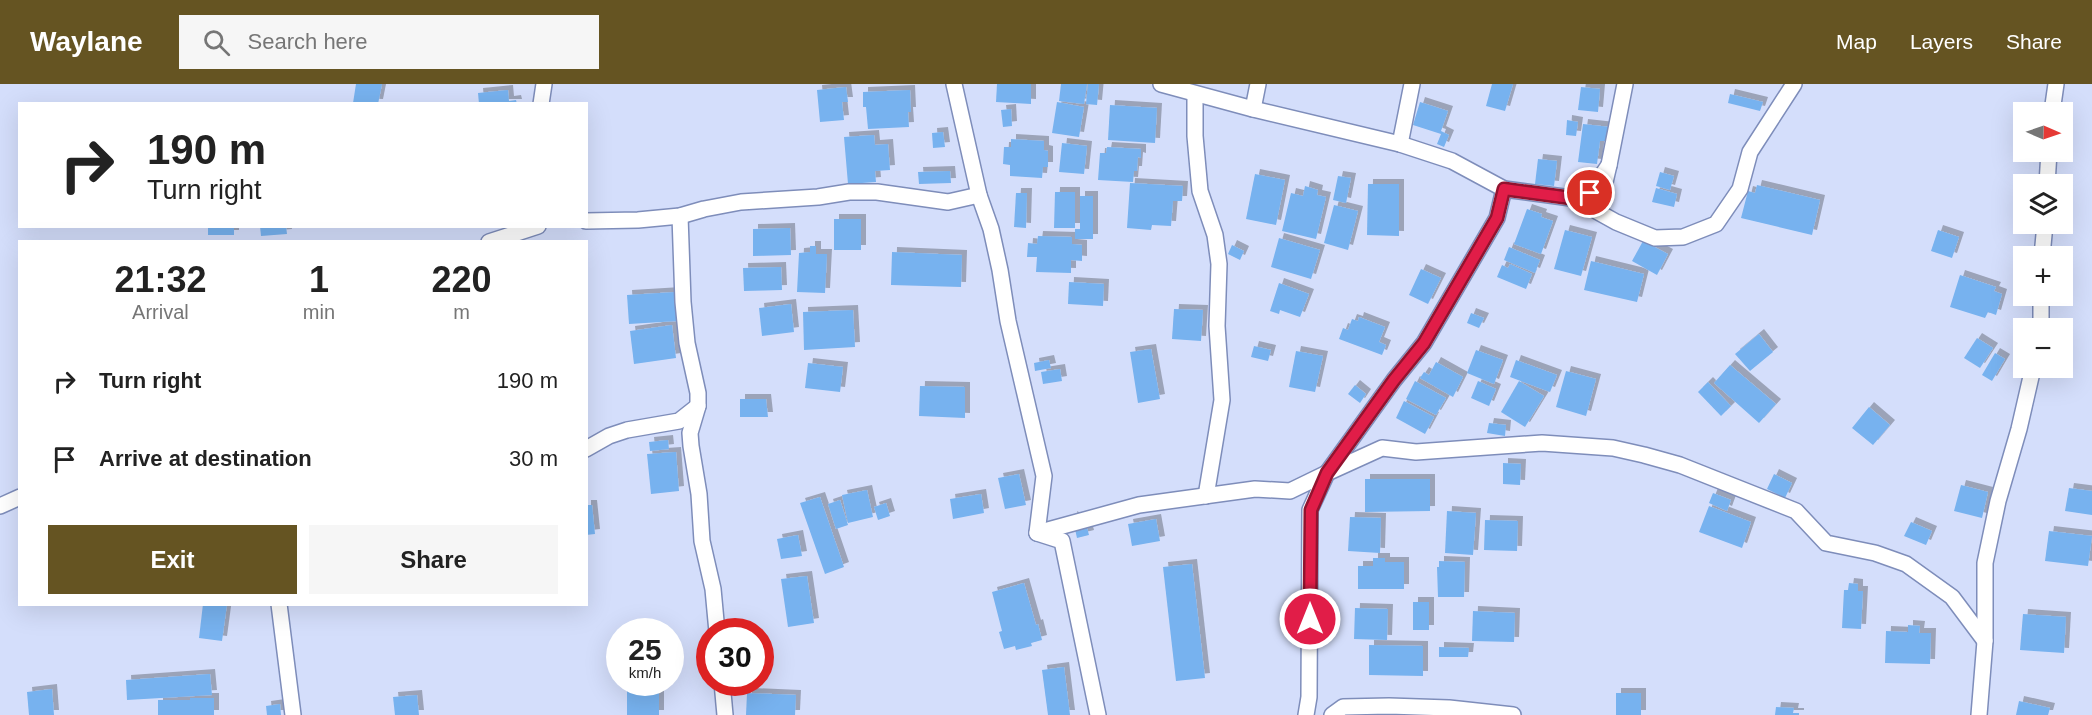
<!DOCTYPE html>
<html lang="en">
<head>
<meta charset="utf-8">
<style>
	:root { --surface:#fff; --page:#f6f6f6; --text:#222; --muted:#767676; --accent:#655422 }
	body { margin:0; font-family:Helvetica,sans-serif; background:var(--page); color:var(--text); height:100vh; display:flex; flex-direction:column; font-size:22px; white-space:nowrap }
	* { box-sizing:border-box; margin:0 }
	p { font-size:20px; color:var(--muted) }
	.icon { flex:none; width:33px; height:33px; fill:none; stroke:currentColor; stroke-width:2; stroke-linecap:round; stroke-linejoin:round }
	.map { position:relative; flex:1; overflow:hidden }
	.details { position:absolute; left:18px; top:156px; width:570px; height:366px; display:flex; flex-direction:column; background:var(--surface); border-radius:0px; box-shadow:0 6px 24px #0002 }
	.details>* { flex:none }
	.guide { position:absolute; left:18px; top:18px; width:570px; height:126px; border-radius:0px; box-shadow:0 6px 24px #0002; background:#fff; color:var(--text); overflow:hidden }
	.needle { width:39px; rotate:92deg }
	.fabs { position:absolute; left:2013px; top:18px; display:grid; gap:12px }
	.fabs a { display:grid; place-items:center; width:60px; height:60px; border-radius:0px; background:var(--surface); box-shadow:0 6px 24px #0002; font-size:30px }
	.speed { position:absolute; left:606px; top:534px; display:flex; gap:12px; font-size:30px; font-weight:700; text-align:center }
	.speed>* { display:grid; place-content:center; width:78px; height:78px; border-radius:50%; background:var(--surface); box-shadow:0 6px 24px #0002; line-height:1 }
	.speed small { font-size:15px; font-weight:400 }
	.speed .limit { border:9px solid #d22; background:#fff; color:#111 }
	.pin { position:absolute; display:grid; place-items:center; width:51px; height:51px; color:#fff; margin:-26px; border:3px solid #fff; border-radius:50%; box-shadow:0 2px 6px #0007 }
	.me { position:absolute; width:66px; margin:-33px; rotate:0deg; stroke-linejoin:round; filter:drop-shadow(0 0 4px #0008) }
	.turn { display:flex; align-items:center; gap:21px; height:126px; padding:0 30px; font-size:27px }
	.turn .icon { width:78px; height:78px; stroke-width:2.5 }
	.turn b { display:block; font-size:42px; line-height:51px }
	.eta { display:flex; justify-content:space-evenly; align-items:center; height:102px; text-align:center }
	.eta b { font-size:36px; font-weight:700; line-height:42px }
	.cta { display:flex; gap:12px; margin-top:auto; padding:12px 30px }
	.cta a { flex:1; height:69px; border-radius:0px; background:var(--accent); color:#fff; font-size:24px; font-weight:700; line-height:69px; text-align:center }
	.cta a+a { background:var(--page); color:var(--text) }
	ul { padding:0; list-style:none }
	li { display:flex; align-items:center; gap:18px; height:78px; padding:0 30px }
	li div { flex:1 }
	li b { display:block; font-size:22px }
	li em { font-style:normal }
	header { display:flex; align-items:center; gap:36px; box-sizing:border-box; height:84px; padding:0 30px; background:var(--accent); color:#fff }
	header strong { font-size:28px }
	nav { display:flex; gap:33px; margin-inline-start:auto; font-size:21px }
	.search { width:420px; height:54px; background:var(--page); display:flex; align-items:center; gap:15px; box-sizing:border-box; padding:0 21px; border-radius:0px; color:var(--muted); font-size:22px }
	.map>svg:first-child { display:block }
	.building { fill:#77b2ef; filter:url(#shadow) }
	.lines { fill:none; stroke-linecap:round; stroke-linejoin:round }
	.street-casing { stroke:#7e8dba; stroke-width:18 }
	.street { stroke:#fff; stroke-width:15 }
	.route-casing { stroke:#92132f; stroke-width:15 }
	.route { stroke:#e11d48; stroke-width:10 }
</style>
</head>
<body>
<header>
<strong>Waylane</strong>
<div class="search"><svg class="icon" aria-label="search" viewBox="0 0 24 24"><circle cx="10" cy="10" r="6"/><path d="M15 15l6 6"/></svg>Search here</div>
<nav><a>Map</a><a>Layers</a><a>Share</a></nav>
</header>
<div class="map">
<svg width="2092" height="631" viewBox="0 0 2092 631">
	<defs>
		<filter id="shadow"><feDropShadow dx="5" dy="-5" stdDeviation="0" flood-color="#0004"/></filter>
	</defs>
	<rect width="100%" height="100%" fill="#d4defb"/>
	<g class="building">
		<polygon points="356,0 382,0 378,20 353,19"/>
		<polygon points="997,0 1031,0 1031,20 996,18"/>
		<polygon points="1061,0 1087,0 1084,20 1059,17"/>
		<polygon points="1088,0 1099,0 1097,21 1086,20"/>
		<polygon points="1492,0 1513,0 1505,27 1486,22"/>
		<polygon points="846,3 848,18 842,18 844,36 820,38 817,6"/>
		<polygon points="1581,3 1600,5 1598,28 1578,26"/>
		<polygon points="508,6 509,17 516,16 517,20 479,20 478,9"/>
		<polygon points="910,6 911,28 908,28 909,43 868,45 866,23 863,23 863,8"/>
		<polygon points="1730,10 1763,18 1760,27 1728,19"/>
		<polygon points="1057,18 1084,23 1079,53 1052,49"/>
		<polygon points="1420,18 1448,27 1441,47 1449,51 1444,63 1437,60 1441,50 1413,41"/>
		<polygon points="1110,21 1157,24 1155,59 1108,56"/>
		<polygon points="1011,25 1012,42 1003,43 1001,26"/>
		<polygon points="1567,36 1578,38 1576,52 1566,51"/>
		<polygon points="1583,40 1610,43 1608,57 1600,57 1597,80 1578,78"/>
		<polygon points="943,48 945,63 933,64 932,49"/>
		<polygon points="874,51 875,61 888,60 890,86 875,87 876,98 848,100 844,53"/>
		<polygon points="1011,55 1044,57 1044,66 1048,67 1048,83 1043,83 1042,94 1010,92 1010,81 1003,80 1004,63 1011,63"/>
		<polygon points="1062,59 1087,62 1084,90 1059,88"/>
		<polygon points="1107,63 1141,65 1141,74 1138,73 1137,87 1134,87 1133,98 1098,96 1100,69 1106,69"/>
		<polygon points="1538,75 1557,77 1554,102 1535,100"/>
		<polygon points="950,87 951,99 919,100 918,88"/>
		<polygon points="1660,88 1674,92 1670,106 1656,102"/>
		<polygon points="1255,90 1285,96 1276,141 1246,135"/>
		<polygon points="1338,92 1351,94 1346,119 1333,116"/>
		<polygon points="1130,99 1183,102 1182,117 1173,117 1171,142 1152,141 1151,146 1127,144"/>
		<polygon points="1368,100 1399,100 1399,152 1367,151"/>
		<polygon points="1757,101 1820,116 1812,151 1741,134 1748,107 1755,109"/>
		<polygon points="1305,102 1318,106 1317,111 1326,113 1316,155 1282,147 1291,109 1303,112"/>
		<polygon points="1656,104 1677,110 1674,123 1652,118"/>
		<polygon points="1055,108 1075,108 1075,144 1054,144"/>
		<polygon points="1016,109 1027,109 1026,144 1014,143"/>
		<polygon points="1080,112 1093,112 1093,155 1075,155 1075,145 1080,145"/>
		<polygon points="1334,121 1358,127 1348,166 1324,159"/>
		<polygon points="1527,125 1542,130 1541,133 1553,137 1541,170 1514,160"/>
		<rect x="834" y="135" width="27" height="31"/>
		<rect x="208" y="142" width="26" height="9"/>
		<polygon points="260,142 286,142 287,150 261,152"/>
		<polygon points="790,144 791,171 753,172 753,145"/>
		<polygon points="1565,146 1592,153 1581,192 1554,185"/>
		<polygon points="1938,146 1959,153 1952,174 1931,167"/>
		<polygon points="1038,152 1072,153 1072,160 1082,161 1082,177 1071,176 1071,189 1036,188 1037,173 1027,173 1028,159 1037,160"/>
		<polygon points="1279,154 1320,166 1311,195 1271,183"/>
		<polygon points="1643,157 1668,170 1657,191 1632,177"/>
		<polygon points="1232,161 1244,167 1240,176 1228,170"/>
		<polygon points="810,162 816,162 816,170 827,170 825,209 797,208 799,169 810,168"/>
		<polygon points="1509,163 1540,176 1535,189 1504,176"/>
		<polygon points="892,168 962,171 961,203 891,201"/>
		<polygon points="1591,177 1644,190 1637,218 1584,206"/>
		<polygon points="1510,180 1532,190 1526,205 1497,193 1502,181 1508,184"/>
		<polygon points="781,183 782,206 744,207 743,184"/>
		<polygon points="1421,185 1441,194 1428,220 1409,211"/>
		<polygon points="1960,191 1996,203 1994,207 2002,210 1996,231 1988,228 1985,234 1950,223"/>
		<polygon points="1069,198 1104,200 1103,222 1068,220"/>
		<polygon points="1279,199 1309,210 1300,233 1280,226 1279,230 1270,227"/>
		<polygon points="676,208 678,237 629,240 627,211"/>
		<polygon points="791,220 794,248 762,252 759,224"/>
		<polygon points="1174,225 1203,226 1201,257 1172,255"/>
		<polygon points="853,226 855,263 804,266 803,228"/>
		<polygon points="1471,229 1484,234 1479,244 1467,239"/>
		<polygon points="1359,233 1385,243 1379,258 1386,261 1382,271 1339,255 1343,244 1348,246 1352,235 1358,237"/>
		<polygon points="672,241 676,274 634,280 630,247"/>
		<polygon points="1759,250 1773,268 1750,287 1735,270"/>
		<polygon points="1977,254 1993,264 1980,284 1964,274"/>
		<polygon points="1254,262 1271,266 1268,277 1251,273"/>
		<polygon points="1151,265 1160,315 1138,319 1130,268"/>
		<polygon points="1476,266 1503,276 1494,300 1467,289"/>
		<polygon points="1296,267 1323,272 1315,308 1289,303"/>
		<polygon points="1995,269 2005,275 1992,297 1982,291"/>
		<polygon points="1049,276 1051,284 1035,287 1034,279"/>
		<polygon points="1516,276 1557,291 1550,308 1510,293"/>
		<polygon points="1436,278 1463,293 1453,313 1420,294 1424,288 1429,291"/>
		<polygon points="808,279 843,283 840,308 805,304"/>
		<polygon points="1730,281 1776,320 1759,339 1714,299"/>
		<polygon points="1060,285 1062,297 1043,300 1041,288"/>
		<polygon points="1566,287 1596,295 1586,332 1556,323"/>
		<polygon points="1415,297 1446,314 1436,331 1406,315"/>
		<polygon points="1478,297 1496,305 1489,322 1471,314"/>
		<polygon points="1519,297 1544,312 1525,343 1501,328"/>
		<polygon points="1708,298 1731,322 1721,332 1698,308"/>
		<polygon points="1355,301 1366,310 1360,319 1348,310"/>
		<polygon points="920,302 965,303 965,334 919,332"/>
		<polygon points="740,315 766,315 768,333 740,333"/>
		<polygon points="1404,317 1434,333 1425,350 1396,334"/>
		<polygon points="1869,323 1890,341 1873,361 1852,344"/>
		<polygon points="1489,339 1506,341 1505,352 1487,349"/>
		<polygon points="668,356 669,365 650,367 649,358"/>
		<polygon points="676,368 679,407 651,410 647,370"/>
		<polygon points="1503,379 1521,380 1520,401 1503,400"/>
		<polygon points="1019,390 1026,421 1005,425 998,394"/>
		<polygon points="1774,390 1792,399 1785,414 1767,405"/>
		<polygon points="1365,395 1430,395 1430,427 1365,428"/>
		<polygon points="1961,401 1988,408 1982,434 1954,427"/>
		<polygon points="2069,404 2092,407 2092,431 2065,427"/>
		<polygon points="867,406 873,433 848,439 842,411"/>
		<polygon points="1713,409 1731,416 1727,427 1709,419"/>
		<polygon points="981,410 984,429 953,435 950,415"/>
		<polygon points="820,413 844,483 825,490 800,419"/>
		<polygon points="840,416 848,441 836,445 828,420"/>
		<polygon points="886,419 890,432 878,436 874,423"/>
		<polygon points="586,421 592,421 595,450 586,451"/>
		<polygon points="1709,422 1751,438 1742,464 1699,448"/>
		<polygon points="1447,427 1476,429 1473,471 1445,469"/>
		<polygon points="1072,432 1086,440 1089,451 1077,454"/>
		<polygon points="1350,433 1381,434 1380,469 1348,467"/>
		<polygon points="1156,435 1160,457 1132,462 1128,440"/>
		<polygon points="1485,436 1518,437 1517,467 1484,466"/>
		<polygon points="1911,438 1932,447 1926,461 1904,452"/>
		<polygon points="2049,447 2092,452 2088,482 2045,477"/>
		<polygon points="798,451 802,472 781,475 777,455"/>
		<polygon points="1373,474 1385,474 1385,478 1404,478 1404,505 1358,505 1358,482 1373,482"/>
		<polygon points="1439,477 1465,478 1464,513 1438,513 1437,483 1439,483"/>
		<polygon points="1192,480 1205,594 1176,597 1163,483"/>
		<polygon points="807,492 814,539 788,543 781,495"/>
		<polygon points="1024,499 1036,541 1038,540 1042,556 1031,559 1032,562 1016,566 1015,562 1004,565 999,548 1002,547 992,508"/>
		<polygon points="1849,499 1858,500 1858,507 1863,507 1861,545 1842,544 1844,506 1848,506"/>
		<rect x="1413" y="518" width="16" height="28"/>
		<polygon points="203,520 227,520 222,557 199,554"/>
		<polygon points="1355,524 1388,525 1387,556 1354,555"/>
		<polygon points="1473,527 1515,529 1514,558 1472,557"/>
		<polygon points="2023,530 2066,533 2064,569 2020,566"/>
		<polygon points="1908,541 1920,542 1919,549 1931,549 1930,580 1885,579 1886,547 1908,548"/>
		<polygon points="1369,561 1423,562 1423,592 1369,591"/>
		<polygon points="1439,563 1469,564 1468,573 1439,573"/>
		<polygon points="1064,583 1070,631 1048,631 1042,586"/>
		<polygon points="210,590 212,611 127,616 126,596"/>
		<rect x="627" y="598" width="32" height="33"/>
		<polygon points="52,605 54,631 29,631 27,608"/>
		<polygon points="747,609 796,611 795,631 746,631"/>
		<rect x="1616" y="609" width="25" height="22"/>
		<polygon points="417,611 419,631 395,631 393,613"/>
		<polygon points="190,614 214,614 214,631 158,631 158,616 190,616"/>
		<polygon points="2019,617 2050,624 2048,631 2016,631"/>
		<polygon points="280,620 281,631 267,631 266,622"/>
		<polygon points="1776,623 1794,624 1793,629 1799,629 1799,631 1775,631"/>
	</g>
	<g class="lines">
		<g class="street-casing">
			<g id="street">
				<polyline points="954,0 979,111 991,145 1000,186 1008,237 1044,392 1037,449 1062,457 1098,631"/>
				<polyline points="1161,0 1253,25 1400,60 1452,77 1504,105 1571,114 1590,109 1609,81"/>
				<polyline points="1625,0 1609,81 1598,128 1616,138 1655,154 1683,153 1716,140 1740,105 1750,68 1794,0"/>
				<polyline points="1195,10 1195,52 1200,107 1215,151 1219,180 1217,242 1222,316 1206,412"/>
				<polyline points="541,20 544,0"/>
				<polyline points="1253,25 1258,0"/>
				<polyline points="2052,28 2056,0"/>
				<polyline points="1400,60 1412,0"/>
				<polyline points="2047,100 2049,68"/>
				<polyline points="680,132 683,218 687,259 698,309 698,322 690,349 691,362 699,410 702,457 713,505 717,548"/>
				<polyline points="586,137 638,136 680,132 704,125 741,118 818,113 849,108 877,108 948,118 979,111"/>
				<polyline points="489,158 538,142"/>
				<polyline points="2042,172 2045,140"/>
				<polyline points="2041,212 2041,244"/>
				<polyline points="586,365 609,352 627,346 679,337 698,322"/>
				<polyline points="1327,389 1382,364 1416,368 1542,359 1613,364 1644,371 1680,381 1796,427 1826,459 1875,469 1906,480 1952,513 1985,557"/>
				<polyline points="1327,389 1394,296 1424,259 1497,134 1504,105"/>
				<polyline points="0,422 20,413"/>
				<polyline points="1037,449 1139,421 1255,405 1290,407 1327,389 1310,426 1309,613 1306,631"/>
				<polyline points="279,520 293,631"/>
				<polyline points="722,598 725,631"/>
				<polyline points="1332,631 1343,623 1389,622 1449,624 1513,631"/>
				<polyline points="1979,631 1985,557 1985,479 1998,417 2019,345 2033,284"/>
			</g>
		</g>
		<use href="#street" class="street"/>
	</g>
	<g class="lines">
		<g class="route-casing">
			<polyline id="route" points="1310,535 1311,426 1327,389 1394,296 1424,259 1497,134 1504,105 1571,114 1590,109"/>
		</g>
		<use href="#route" class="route"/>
	</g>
</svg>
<div class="fabs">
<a><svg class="needle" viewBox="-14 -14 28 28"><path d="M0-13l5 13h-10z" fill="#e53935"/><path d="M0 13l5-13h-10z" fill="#767676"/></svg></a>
<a><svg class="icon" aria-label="layers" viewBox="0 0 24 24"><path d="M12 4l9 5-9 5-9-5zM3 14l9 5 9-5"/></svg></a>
<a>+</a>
<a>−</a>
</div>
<div class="speed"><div>25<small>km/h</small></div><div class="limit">30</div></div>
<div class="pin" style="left:1590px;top:109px;background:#d93025"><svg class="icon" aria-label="arrive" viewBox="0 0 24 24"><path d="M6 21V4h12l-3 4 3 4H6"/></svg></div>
<svg class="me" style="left:1310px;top:535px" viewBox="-20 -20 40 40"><circle r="17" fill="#e11d48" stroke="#fff" stroke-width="3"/><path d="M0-11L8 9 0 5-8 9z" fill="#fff"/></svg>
<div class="guide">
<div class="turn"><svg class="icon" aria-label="right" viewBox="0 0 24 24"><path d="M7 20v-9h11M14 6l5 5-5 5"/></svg><div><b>190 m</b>Turn right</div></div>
</div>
<section class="details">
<div class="eta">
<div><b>21:32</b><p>Arrival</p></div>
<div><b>1</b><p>min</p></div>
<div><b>220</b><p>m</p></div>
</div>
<ul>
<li><svg class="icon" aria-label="right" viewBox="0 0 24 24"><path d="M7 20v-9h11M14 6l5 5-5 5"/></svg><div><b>Turn right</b></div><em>190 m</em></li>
<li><svg class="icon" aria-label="arrive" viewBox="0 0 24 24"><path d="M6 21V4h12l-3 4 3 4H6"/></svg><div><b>Arrive at destination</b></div><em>30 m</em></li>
</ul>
<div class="cta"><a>Exit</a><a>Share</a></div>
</section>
</div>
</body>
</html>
